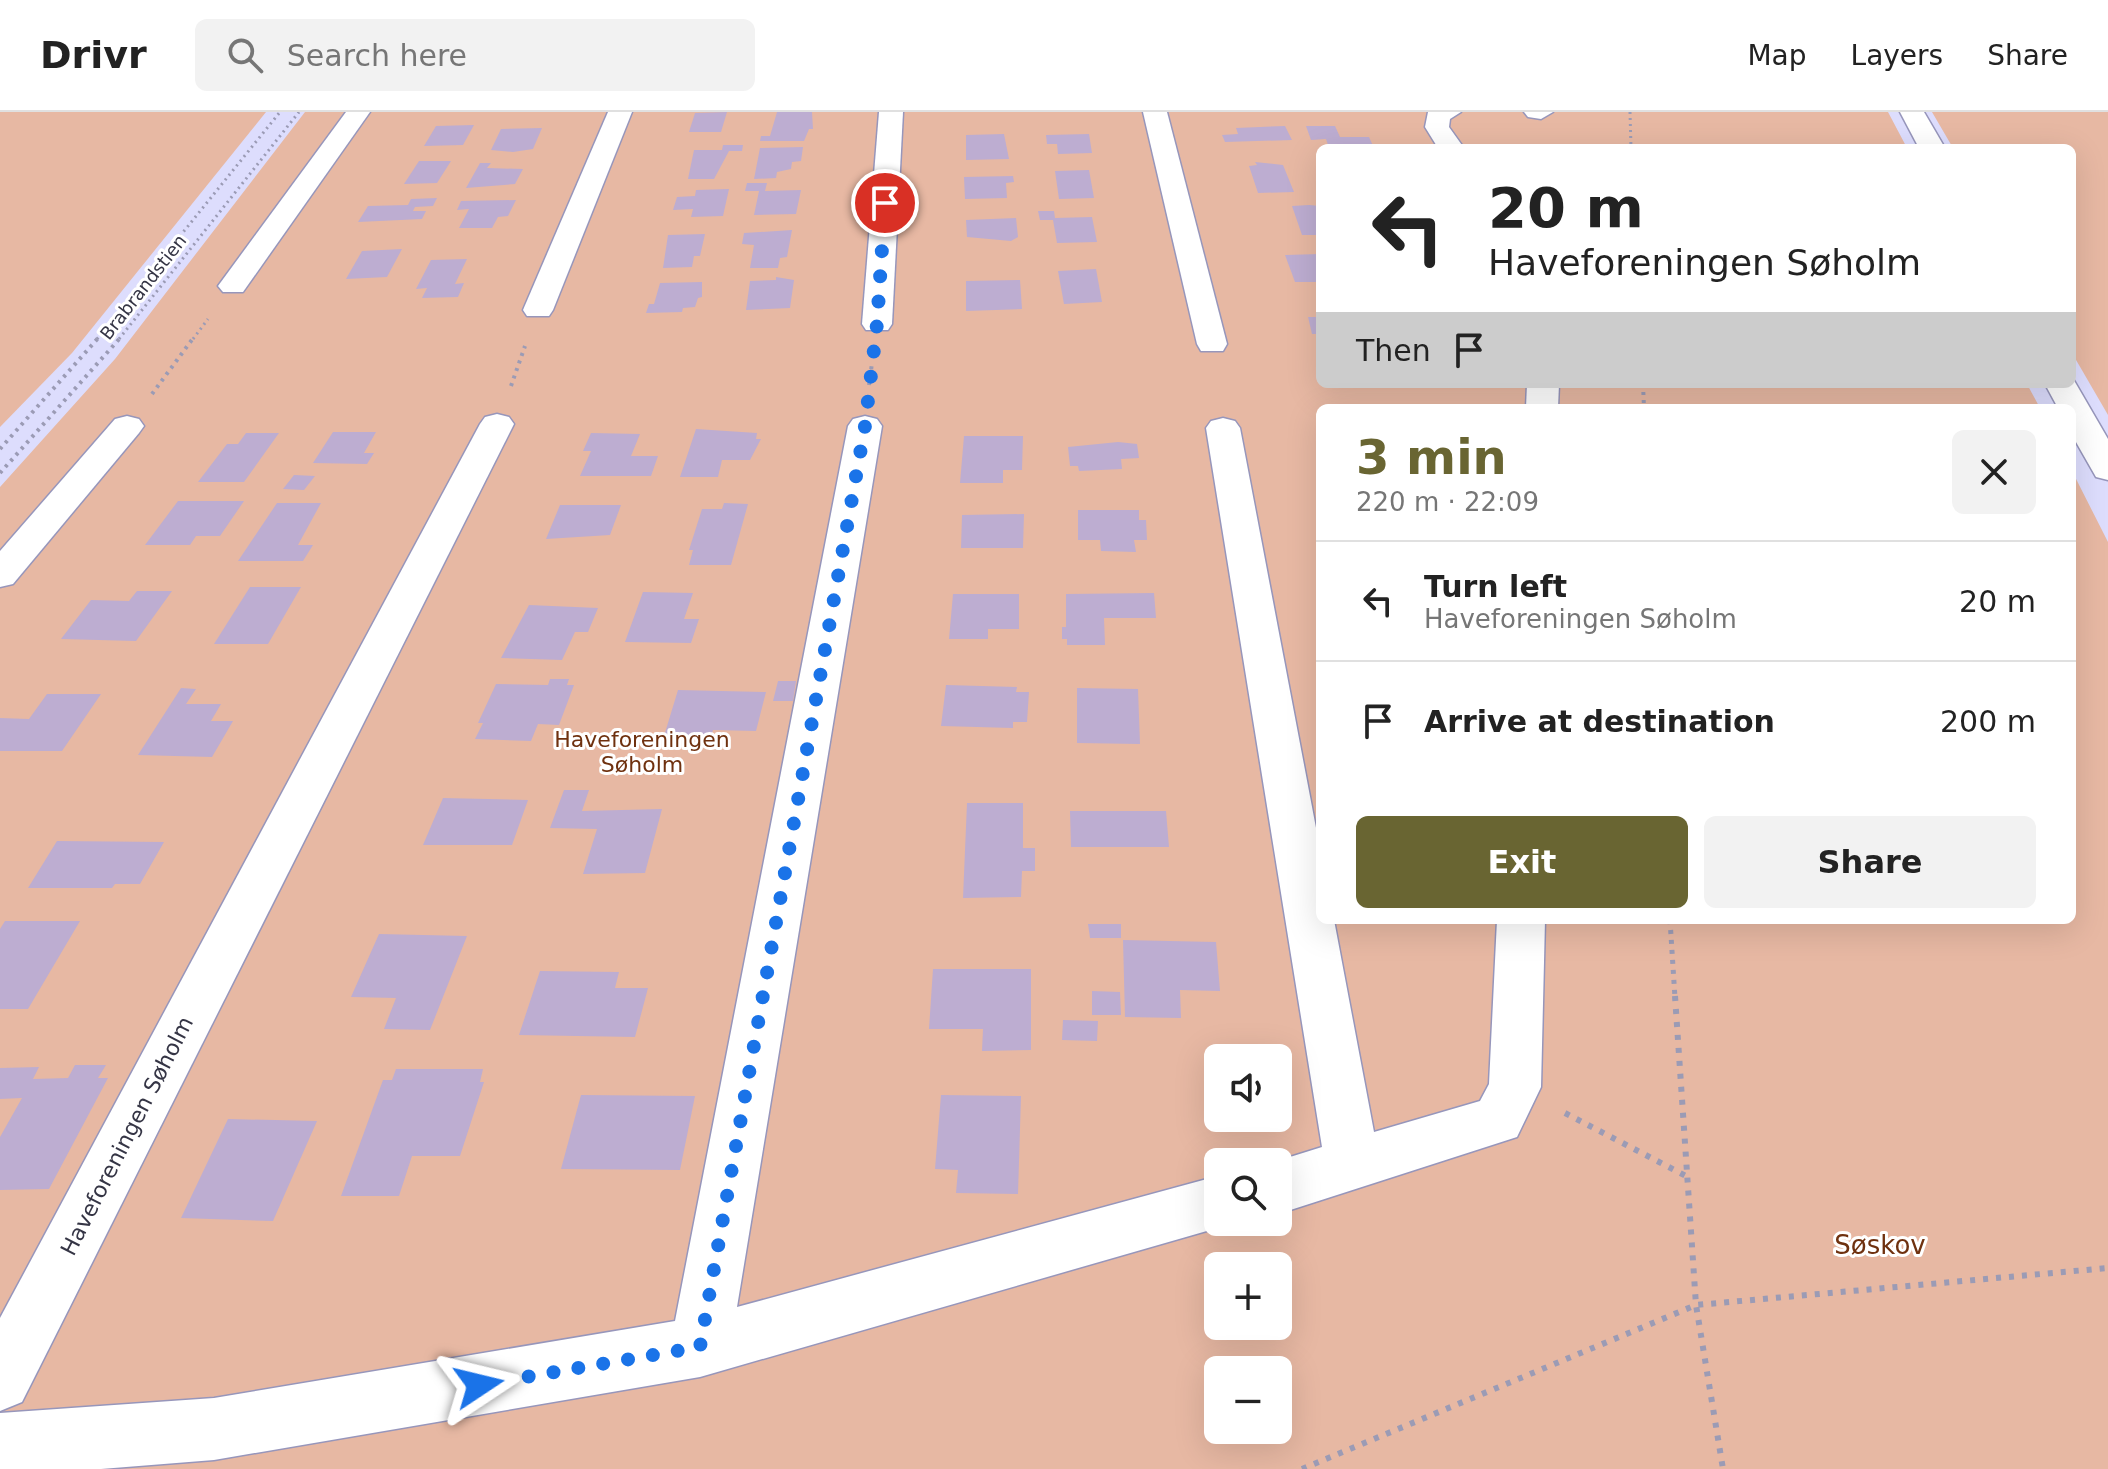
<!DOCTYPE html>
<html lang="en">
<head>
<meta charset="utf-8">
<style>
	:root { --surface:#fff; --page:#f2f2f2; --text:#222; --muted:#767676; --line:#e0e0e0; --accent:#696532 }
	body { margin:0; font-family:"DejaVu Sans",sans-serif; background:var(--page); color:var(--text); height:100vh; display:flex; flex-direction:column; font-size:30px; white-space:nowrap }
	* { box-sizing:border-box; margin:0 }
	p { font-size:26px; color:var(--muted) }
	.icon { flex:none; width:44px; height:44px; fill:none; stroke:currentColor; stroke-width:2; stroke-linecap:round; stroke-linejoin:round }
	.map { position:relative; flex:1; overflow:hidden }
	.details { position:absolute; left:1316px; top:292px; width:760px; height:520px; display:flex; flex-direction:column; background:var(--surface); border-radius:12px; box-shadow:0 8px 32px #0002 }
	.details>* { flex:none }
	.guide { position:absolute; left:1316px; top:32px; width:760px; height:244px; border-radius:12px; box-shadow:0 8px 32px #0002; background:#fff; color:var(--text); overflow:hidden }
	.fabs { position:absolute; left:1204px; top:932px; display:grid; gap:16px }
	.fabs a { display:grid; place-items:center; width:88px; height:88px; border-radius:12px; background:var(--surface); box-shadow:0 8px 32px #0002; font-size:40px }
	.pin { position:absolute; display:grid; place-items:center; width:68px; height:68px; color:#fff; margin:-34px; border:4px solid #fff; border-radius:50%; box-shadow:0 2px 8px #0007 }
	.me { position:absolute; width:88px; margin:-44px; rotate:80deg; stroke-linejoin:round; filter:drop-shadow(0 0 6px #0008) }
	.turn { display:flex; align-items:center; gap:28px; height:168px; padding:0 40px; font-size:36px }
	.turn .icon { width:104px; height:104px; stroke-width:2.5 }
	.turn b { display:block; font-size:56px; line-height:68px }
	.then { display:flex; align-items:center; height:76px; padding:0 40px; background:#0003; gap:16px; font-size:30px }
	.round { display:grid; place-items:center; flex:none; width:84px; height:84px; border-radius:12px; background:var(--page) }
	.overview { display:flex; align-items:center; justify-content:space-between; height:136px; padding:0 40px }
	h1 { font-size:48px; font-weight:700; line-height:60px; color:var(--accent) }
	.button { display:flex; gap:16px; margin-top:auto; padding:16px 40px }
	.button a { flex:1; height:92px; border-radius:12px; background:var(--accent); color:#fff; font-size:32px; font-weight:700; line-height:92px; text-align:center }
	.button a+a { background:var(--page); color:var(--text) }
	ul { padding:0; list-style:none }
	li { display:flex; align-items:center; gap:24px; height:120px; padding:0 40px; border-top:2px solid var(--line) }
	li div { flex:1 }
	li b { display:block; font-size:30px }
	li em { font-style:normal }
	header { display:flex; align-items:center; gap:48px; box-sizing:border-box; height:112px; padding:0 40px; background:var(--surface); border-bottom:2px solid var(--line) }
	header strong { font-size:38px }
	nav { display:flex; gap:44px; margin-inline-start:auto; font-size:28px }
	.search { width:560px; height:72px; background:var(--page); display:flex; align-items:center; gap:20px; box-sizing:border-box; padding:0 28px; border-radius:12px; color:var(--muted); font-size:30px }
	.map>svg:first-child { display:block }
	.green { fill:#e7b8a3; fill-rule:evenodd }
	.building { fill:#bdadd1 }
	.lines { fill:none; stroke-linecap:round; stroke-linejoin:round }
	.minor-casing { stroke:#9796bb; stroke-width:3 }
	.tertiary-casing { stroke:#9796bb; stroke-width:3 }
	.path-far3 { stroke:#9b9bb5; stroke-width:3; stroke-dasharray:2 4; stroke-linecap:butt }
	.path-far2 { stroke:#9b9bb5; stroke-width:4; stroke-dasharray:3 5; stroke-linecap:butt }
	.path-far1 { stroke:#9b9bb5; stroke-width:5; stroke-dasharray:4 6; stroke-linecap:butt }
	.path { stroke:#9b9bb5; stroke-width:6; stroke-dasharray:5 8; stroke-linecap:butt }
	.minor { fill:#fff; fill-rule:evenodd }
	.tertiary { fill:#fff; fill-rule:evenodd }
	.route { stroke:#1a73e8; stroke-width:14; stroke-dasharray:0 25.2 }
	.labels { text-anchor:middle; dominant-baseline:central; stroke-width:6; stroke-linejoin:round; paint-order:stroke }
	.far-street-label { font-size:18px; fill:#353545; stroke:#fff }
	.park-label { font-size:22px; fill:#6f310f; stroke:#fff }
	.street-label { font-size:22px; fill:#353545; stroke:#fff }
	.near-park-label { font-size:26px; fill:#6f310f; stroke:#fff }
</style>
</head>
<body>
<header>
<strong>Drivr</strong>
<div class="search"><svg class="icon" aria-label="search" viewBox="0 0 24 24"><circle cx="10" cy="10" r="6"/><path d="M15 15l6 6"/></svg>Search here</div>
<nav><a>Map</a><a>Layers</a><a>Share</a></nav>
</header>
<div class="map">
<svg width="2108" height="1357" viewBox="0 0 2108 1357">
	<rect width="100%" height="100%" fill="#ddddfd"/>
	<g class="green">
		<polygon points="0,0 266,0 72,241 0,315"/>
		<path d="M305 0H1888L1907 36H1320V272H2027L2040 296H1320V808H2072V359L2108 430V1357H0V375L115 247ZM1218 946H1278V1006H1218ZM1218 1050H1278V1110H1218ZM1218 1154H1278V1214H1218ZM1218 1258H1278V1318H1218Z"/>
		<polygon points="1932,0 2108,0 2108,303 2072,241 2072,36 1953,36"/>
	</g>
	<g class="building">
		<polygon points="727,0 721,20 689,20 695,1"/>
		<polygon points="777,0 812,0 813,17 809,17 804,29 760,29 761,24 770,24"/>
		<polygon points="474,13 463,33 424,34 436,14"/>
		<polygon points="1285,14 1292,28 1225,30 1222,23 1238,22 1236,16"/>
		<polygon points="1306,14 1335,14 1340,25 1369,25 1374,36 1329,36 1326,27 1311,28"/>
		<polygon points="542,16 533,37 513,40 491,38 501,17"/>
		<polygon points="1004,22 1009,47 966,48 966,23"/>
		<polygon points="1089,22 1092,41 1058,42 1057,32 1047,32 1046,23"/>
		<polygon points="723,33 743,33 742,39 729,39 714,67 688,67 694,38 722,38"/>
		<polygon points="803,35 801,49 792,50 791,57 777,60 776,66 754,67 760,36"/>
		<polygon points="419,49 451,49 437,71 404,72"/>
		<polygon points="1255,50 1283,53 1294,80 1258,81 1249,54 1257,53"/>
		<polygon points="480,51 491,51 487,56 523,57 515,72 466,76"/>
		<polygon points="1089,58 1094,86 1059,87 1055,59"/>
		<polygon points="1013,64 1014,70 1006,71 1007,86 965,87 964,65"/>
		<polygon points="747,71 767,71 765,79 801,78 796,102 754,103 759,79 745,79"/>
		<polygon points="729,77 723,104 691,105 693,97 673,98 677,85 695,84 696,78"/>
		<polygon points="437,86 433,94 415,95 413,99 426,99 422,107 358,110 368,94 408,93 411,87"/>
		<polygon points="516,88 508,104 498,105 492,116 459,116 469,97 457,98 461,89"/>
		<polygon points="1309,93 1320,94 1320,123 1302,123 1292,94"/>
		<polygon points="1038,99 1054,99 1055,106 1092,105 1097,130 1057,131 1053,108 1040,108"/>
		<polygon points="1016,106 1018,125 1011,129 967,125 966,108"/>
		<polygon points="792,118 787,145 780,146 778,156 750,156 754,133 742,132 744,121"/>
		<polygon points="705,122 700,144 694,144 692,155 663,156 668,123"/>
		<polygon points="402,137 387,165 346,167 362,139"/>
		<polygon points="1320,142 1320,170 1295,170 1285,143"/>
		<polygon points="467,147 455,172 464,171 458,185 422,186 427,176 416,177 431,148"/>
		<polygon points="1096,157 1102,190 1064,192 1058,159"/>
		<polygon points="776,165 794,168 790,196 746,198 750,169 776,168"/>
		<polygon points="1020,168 1022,197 966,199 966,169"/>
		<polygon points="702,170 702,185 698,186 695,195 683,196 682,200 646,201 649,192 654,192 660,171"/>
		<polygon points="1308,205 1320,205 1320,222 1312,222"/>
		<polygon points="696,317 757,321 756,327 761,327 750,348 722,348 718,365 680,365"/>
		<polygon points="333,320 376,320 364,341 374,341 367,352 313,351"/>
		<polygon points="246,321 279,321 244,370 198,370 227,332 238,332"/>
		<polygon points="591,321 640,322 631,344 658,344 651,364 580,364 591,339 583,339"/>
		<polygon points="964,324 1023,324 1022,358 1003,358 1003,371 960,371"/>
		<polygon points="1118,330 1137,332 1139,346 1121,347 1122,357 1079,359 1078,354 1070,354 1068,335"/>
		<polygon points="294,363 315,364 304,378 283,377"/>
		<polygon points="178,389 244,389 220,424 196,424 190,433 145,433"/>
		<polygon points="277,391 321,391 298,433 313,433 303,449 238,449"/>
		<polygon points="724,391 748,392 731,453 689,453 693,438 689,438 702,397 722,397"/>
		<polygon points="560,393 621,393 610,423 546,427"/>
		<polygon points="1078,398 1139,398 1139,408 1146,408 1147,428 1134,428 1136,440 1101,439 1100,428 1078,428"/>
		<polygon points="1024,402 1023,436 961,436 962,403"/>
		<polygon points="250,475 301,475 268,532 214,532"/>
		<polygon points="137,479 172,479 136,529 61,527 91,488 129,489"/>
		<polygon points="643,480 693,481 684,507 699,507 691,531 625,530"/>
		<polygon points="1154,481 1156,506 1104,506 1105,533 1067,533 1067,527 1062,527 1062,515 1066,515 1066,482"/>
		<polygon points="953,482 1019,482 1019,517 988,517 988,527 949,527"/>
		<polygon points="529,493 598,496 588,520 575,520 562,548 501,546"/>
		<polygon points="550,567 569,567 567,573 574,573 559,613 538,612 531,629 475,627 483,611 478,611 496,572 548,573"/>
		<polygon points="778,569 796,569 793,589 773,589"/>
		<polygon points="946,573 1017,575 1016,580 1029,580 1027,610 1013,610 1013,616 941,614"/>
		<polygon points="181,576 196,577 186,592 221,592 211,609 233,609 212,645 138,643"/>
		<polygon points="1077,576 1138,577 1140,632 1077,631"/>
		<polygon points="678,578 766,580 756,619 713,618 711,625 664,624"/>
		<polygon points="47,582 101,582 62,639 0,639 0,606 29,607"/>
		<polygon points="564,678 589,678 582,699 662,697 645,761 583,762 597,717 550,716"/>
		<polygon points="443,686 528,688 512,733 423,733"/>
		<polygon points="967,691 1023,691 1023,736 1035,736 1035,759 1022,759 1021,785 963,786"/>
		<polygon points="1070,699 1166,699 1169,735 1071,735"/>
		<polygon points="57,729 164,730 140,772 115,772 112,776 28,776"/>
		<polygon points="5,809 80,809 28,897 0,897 0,817"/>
		<polygon points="1088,812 1121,812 1121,826 1090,826"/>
		<polygon points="379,822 467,824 430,918 384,917 396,886 351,885"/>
		<polygon points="1123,828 1216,830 1220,879 1180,878 1181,906 1125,905"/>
		<polygon points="933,857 1031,857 1031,938 982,939 983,917 929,917"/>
		<polygon points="540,859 619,860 615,876 648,876 635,925 519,923"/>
		<polygon points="1092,879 1120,880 1121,903 1092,903"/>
		<polygon points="1063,908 1098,909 1097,929 1062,928"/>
		<polygon points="75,953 106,953 98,966 108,966 49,1077 0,1078 0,1025 22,986 0,987 0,956 39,955 33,967 68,966"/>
		<polygon points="396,957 483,957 480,970 484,970 460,1044 412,1044 399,1084 341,1084 383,968 392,968"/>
		<polygon points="581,983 695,984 680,1058 561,1057"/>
		<polygon points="941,983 1021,984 1018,1082 956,1081 958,1058 935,1057"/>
		<polygon points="228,1007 317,1009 273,1109 181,1106"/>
	</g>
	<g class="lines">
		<g class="minor-casing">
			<g id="minor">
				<polygon points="346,0 370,0 243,180 223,180 218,174"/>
				<polygon points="608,0 632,0 553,198 549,204 527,204 523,198"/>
				<polygon points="879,0 903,0 892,212 888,218 866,218 862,212"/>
				<polygon points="1143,0 1167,0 1227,232 1223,239 1201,239 1197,232"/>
				<polygon points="1428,0 1461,0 1450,7 1449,15 1464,36 1438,36 1425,15"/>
				<polygon points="1524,0 1553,0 1541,7 1528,5"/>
				<polygon points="1527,272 1559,272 1558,296 1526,296"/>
				<polygon points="497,302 509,305 514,312 22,1290 0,1299 0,1206 480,312 485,305"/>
				<polygon points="127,304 139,307 144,314 139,321 13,472 0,475 0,439 115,307"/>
				<polygon points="865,304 877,307 882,314 737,1195 1218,1064 1218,1110 1238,1110 700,1265 214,1348 101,1357 0,1357 0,1301 214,1286 675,1209 848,314 853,307"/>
				<polygon points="1223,306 1235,309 1240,316 1320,737 1320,808 1334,808 1374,1020 1480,989 1489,972 1497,808 1545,808 1541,975 1517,1025 1278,1102 1278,1050 1274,1050 1322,1035 1206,316 1211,309"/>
			</g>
		</g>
		<g class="tertiary-casing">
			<g id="tertiary">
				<polygon points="1900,0 1924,0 1945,36 1919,36"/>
				<polygon points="2072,265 2108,327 2108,368 2096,365 2072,323 2072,296 2058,296 2045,272 2072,272"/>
			</g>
		</g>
		<g class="path-far3">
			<polyline points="1630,0 1631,36"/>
			<polyline points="97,227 280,0"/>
			<polyline points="119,227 299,0"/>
			<polyline points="193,227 208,207"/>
		</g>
		<g class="path-far2">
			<polyline points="1643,272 1644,296"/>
			<polyline points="869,273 872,251"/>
			<polyline points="511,274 525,234"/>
			<polyline points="152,282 194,225"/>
			<polyline points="0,337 99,225"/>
			<polyline points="0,361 121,225"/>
		</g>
		<polyline class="path-far1" points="1670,808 1675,886"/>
		<g class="path">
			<polyline points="1675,884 1696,1193 1723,1357"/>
			<polyline points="1565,1001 1686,1064"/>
			<polyline points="1302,1357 1696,1193 2108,1156"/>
		</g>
		<use href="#minor" class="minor"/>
		<use href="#tertiary" class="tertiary"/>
	</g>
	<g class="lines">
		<polyline class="route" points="479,1273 700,1235 865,314 877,212 885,91"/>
	</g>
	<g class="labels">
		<g class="far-street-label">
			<text transform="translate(143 175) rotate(-52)">Brabrandstien</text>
		</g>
		<g class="park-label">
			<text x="642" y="627">Haveforeningen<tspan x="642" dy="25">Søholm</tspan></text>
		</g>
		<g class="street-label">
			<text transform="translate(127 1024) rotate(-63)">Haveforeningen Søholm</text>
		</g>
		<g class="near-park-label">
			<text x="1880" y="1133">Søskov</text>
		</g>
	</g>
</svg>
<div class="fabs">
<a><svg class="icon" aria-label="sound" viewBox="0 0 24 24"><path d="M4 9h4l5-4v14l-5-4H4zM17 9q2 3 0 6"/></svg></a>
<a><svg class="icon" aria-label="search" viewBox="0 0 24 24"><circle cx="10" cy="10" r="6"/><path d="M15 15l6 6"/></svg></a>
<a>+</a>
<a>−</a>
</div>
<div class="pin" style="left:885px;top:91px;background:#d93025"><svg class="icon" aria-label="arrive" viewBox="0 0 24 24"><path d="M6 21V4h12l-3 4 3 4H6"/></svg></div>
<svg class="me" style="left:479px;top:1273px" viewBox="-20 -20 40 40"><path d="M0-17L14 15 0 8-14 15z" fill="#1a73e8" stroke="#fff" stroke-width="4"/></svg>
<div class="guide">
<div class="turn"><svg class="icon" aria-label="left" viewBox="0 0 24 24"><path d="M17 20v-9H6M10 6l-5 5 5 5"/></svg><div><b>20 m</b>Haveforeningen Søholm</div></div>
<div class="then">Then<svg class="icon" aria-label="arrive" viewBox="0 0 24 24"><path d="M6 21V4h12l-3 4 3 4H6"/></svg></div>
</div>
<section class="details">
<div class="overview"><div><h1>3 min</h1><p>220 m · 22:09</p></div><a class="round"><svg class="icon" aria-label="close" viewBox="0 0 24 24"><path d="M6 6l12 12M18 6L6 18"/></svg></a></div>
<ul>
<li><svg class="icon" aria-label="left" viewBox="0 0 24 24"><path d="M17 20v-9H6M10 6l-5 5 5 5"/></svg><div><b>Turn left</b><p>Haveforeningen Søholm</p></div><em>20 m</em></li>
<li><svg class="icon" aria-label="arrive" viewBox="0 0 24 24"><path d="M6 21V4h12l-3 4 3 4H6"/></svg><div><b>Arrive at destination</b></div><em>200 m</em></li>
</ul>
<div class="button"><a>Exit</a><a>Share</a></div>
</section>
</div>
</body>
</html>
